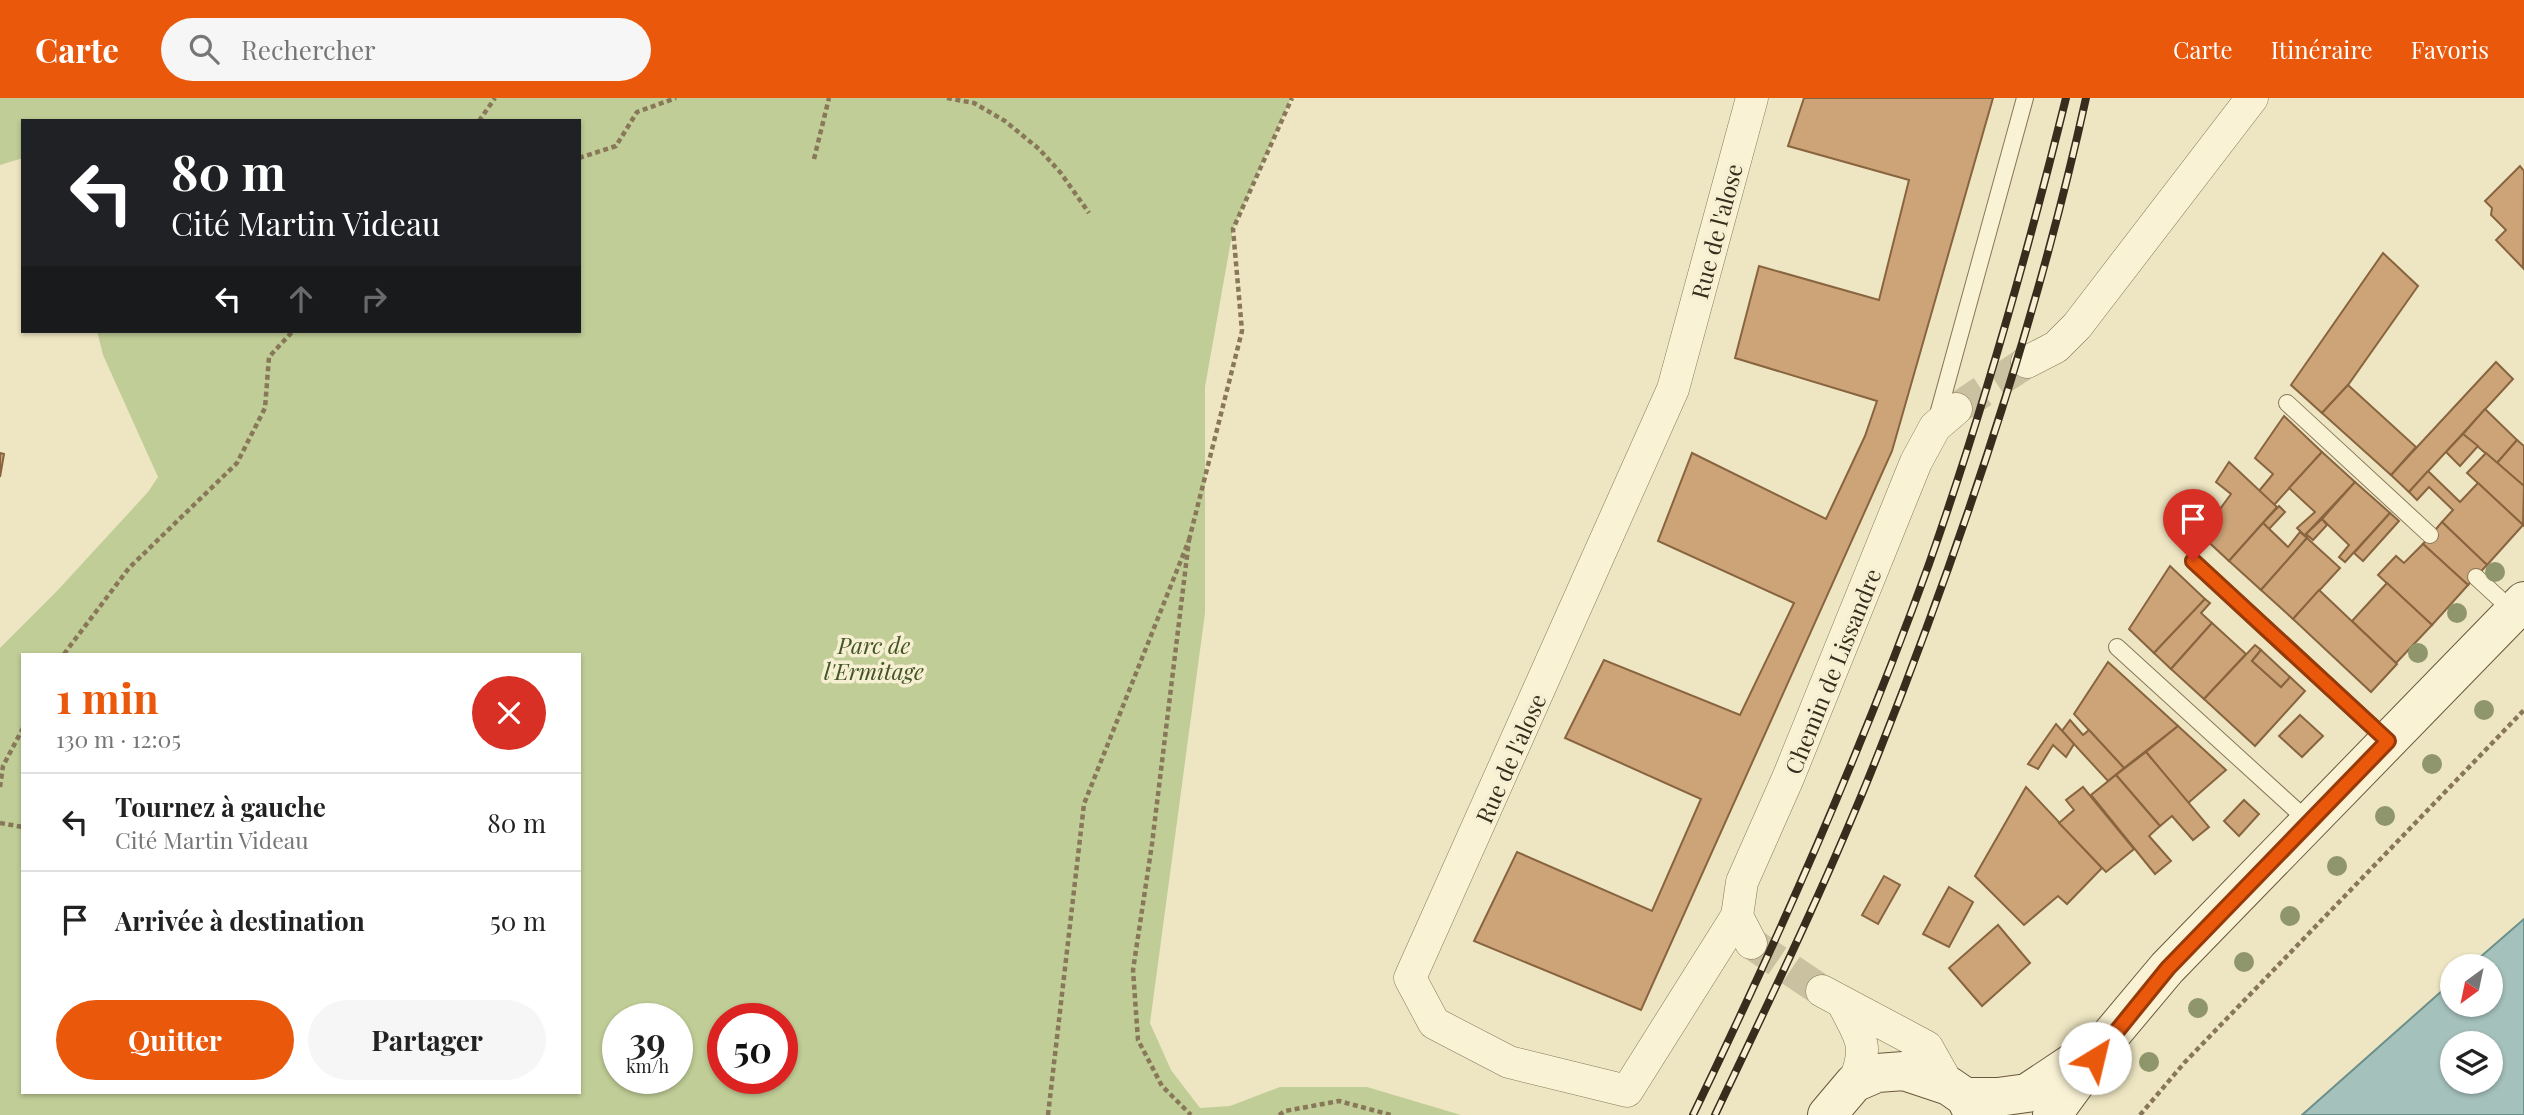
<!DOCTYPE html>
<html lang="fr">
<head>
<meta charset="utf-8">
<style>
	:root { --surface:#fff; --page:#f6f6f6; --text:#222; --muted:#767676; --line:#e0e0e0; --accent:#ea580c }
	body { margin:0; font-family:"Playfair Display",serif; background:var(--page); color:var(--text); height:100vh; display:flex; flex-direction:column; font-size:26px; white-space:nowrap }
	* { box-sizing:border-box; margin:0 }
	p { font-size:23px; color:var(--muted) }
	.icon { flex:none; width:38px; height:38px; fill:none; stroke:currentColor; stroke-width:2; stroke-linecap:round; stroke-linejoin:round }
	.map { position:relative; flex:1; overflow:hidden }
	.sheet { position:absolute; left:21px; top:555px; width:560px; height:441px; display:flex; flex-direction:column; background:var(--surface); border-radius:0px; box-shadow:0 2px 5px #0004 }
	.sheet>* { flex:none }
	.guide { position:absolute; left:21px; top:21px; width:560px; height:214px; border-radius:0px; box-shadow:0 2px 5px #0004; background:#202124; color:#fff; overflow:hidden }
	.needle { width:46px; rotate:213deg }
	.buttons { position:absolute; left:2440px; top:856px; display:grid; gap:14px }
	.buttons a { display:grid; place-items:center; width:63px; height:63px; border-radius:50%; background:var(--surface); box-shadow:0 2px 5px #0004; font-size:35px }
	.speed { position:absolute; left:602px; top:905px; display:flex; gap:14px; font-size:35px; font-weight:700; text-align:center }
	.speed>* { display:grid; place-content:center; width:91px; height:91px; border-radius:50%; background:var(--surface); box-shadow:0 2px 5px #0004; line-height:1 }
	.speed small { font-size:18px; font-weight:400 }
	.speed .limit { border:10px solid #d22; background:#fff; color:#111 }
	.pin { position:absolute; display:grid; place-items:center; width:60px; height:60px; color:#fff; margin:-72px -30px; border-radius:50% 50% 50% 0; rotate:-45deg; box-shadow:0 0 7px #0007 }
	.pin .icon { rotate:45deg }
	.me { position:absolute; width:77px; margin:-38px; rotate:36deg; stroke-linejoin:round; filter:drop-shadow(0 0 5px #0008) }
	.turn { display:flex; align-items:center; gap:24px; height:147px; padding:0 35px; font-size:32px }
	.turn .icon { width:91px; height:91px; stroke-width:2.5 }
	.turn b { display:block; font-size:49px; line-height:60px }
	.lanes { display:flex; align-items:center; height:66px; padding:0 35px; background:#0003; justify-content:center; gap:35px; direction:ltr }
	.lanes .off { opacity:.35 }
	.round { display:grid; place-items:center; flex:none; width:74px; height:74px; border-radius:37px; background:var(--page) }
	.headline { display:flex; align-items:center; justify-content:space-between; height:119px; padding:0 35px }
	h1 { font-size:42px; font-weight:700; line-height:52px; color:var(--accent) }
	.primary-button { display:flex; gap:14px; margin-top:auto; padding:14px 35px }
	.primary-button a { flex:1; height:80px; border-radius:42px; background:var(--accent); color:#fff; font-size:28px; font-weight:700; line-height:80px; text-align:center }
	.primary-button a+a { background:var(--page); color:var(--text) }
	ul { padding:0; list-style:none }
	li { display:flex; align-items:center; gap:21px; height:98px; padding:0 35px; border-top:2px solid var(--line) }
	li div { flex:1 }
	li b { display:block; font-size:26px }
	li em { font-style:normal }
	header { display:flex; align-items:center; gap:42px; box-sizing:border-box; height:98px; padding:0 35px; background:var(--accent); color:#fff }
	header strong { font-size:33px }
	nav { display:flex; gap:38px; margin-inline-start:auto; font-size:24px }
	.search { width:490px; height:63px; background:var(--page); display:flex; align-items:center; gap:18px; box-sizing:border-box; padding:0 24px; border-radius:38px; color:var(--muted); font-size:26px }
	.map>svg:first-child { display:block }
	.green { fill:#c0cd96; fill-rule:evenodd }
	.water { fill:#a5c1bc; stroke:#6b8f8a; stroke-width:2; fill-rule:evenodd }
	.building { fill:#cda478; stroke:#88643f; stroke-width:2 }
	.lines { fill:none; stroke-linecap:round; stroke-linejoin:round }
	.street-tunnel { stroke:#cac1a1; stroke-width:32; stroke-dasharray:32 16; stroke-linecap:butt }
	.lane-casing { stroke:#887759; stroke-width:18 }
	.street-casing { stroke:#887759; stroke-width:33 }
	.secondary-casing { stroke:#6a583c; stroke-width:40 }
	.path { stroke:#887759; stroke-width:4.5; stroke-dasharray:5 3.5; stroke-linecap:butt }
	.lane { stroke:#f9f2d5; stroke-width:16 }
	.street { stroke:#f9f2d5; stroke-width:32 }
	.secondary { stroke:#f9f2d5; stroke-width:38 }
	.rail-casing { stroke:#382d1d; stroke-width:8 }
	.rail { stroke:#f6efd2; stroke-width:5; stroke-dasharray:16; stroke-linecap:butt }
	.tree { fill:#90966b }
	.route-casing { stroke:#983908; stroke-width:18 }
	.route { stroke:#ea580c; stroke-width:12 }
	.labels { text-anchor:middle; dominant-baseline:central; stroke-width:7; stroke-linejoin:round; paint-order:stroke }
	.street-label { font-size:23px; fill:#382d1d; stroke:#f6efd2 }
	.park-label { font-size:23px; font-style:italic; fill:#435524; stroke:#f6efd2 }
</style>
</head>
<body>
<header>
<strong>Carte</strong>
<div class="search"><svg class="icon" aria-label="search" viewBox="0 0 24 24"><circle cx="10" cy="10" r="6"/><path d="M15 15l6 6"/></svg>Rechercher</div>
<nav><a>Carte</a><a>Itinéraire</a><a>Favoris</a></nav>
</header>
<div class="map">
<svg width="2524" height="1017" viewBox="0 0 2524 1017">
	<rect width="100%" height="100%" fill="#eee6c2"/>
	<path class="green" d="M0 0H1291L1233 131 1205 289V515L1150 925 1171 972 1200 1010 1230 1008 1280 989H1367L1461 1017H0V550L57 493 148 394 158 379 103 257 97 233H579V23H23V60L0 67ZM23 556H579V994H23ZM618 920H677V980H618ZM723 920H782V980H723Z"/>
	<path class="water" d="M2524 821V1017H2302L2452 884V906H2490V868H2470ZM2452 945H2490V984H2452Z"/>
	<g class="building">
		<polygon points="1804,0 1993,0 1892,353 1641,912 1474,843 1517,754 1652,813 1701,701 1565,640 1604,562 1740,617 1794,505 1658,443 1692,355 1826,421 1865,338 1877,303 1735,260 1759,168 1879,202 1909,82 1788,48"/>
		<polygon points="2520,68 2524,73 2523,170 2496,142 2506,132 2491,117 2492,110 2485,103"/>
		<polygon points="2383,155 2418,188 2348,287 2322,315 2291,287"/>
		<polygon points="2496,264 2513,281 2409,394 2391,377"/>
		<polygon points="2348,287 2416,349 2391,377 2322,315"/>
		<polygon points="2485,311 2517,342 2497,365 2463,336"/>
		<polygon points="2284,318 2322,354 2274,407 2259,393 2273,376 2255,360"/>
		<polygon points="2463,336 2478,348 2460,368 2446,354"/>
		<polygon points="2517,342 2524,348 2524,388 2497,365"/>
		<polygon points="2322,354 2355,384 2306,436 2309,437 2307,440 2297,430 2315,414 2289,390"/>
		<polygon points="0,355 4,356 0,379"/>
		<polygon points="2486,355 2524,388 2523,427 2467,375"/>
		<polygon points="2229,364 2277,409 2229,463 2201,437 2231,396 2216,384"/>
		<polygon points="2428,373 2460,404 2478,385 2523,427 2487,467 2442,424 2453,412 2429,389 2417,402 2409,394"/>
		<polygon points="2355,384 2390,415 2345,464 2339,459 2349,447 2322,421"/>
		<polygon points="2279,408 2285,414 2269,431 2263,425"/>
		<polygon points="2390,415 2399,423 2363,463 2354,455"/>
		<polygon points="2322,421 2327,427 2313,442 2306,436"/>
		<polygon points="2442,424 2487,467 2468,487 2423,446"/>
		<polygon points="2263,425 2288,449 2300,434 2307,440 2261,492 2229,463"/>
		<polygon points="2307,440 2340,470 2293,521 2261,492"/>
		<polygon points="2423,446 2468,487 2432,527 2378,477 2396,458 2404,465"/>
		<polygon points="2170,468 2205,501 2154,555 2129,531"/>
		<polygon points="2387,485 2432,527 2396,565 2352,523"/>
		<polygon points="2319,492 2397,566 2371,594 2293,521"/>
		<polygon points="2205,501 2210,505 2201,515 2212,525 2171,571 2154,555"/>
		<polygon points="2212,525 2246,556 2204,601 2171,571"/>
		<polygon points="2255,547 2261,552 2252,563 2281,589 2290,579 2305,593 2255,648 2204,601"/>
		<polygon points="2261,552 2290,579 2281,589 2252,563"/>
		<polygon points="2108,564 2178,628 2124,670 2074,616"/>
		<polygon points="2300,617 2323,638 2302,659 2279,638"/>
		<polygon points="2070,622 2083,637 2089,632 2124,670 2108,683 2062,633"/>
		<polygon points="2056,626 2074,646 2066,659 2053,647 2038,671 2028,666"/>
		<polygon points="2178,628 2226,672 2188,705 2146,654"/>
		<polygon points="2146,654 2209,729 2193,742 2172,718 2160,728 2116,677"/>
		<polygon points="2116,677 2160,728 2149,738 2171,763 2155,776 2091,697"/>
		<polygon points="2026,689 2102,770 2067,806 2058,798 2024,827 1975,778"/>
		<polygon points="2083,689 2134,751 2106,774 2059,725 2074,712 2066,702"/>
		<polygon points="2244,702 2259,716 2239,738 2224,723"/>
		<polygon points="1884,778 1900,787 1878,826 1862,817"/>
		<polygon points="1949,789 1973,804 1949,849 1923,836"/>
		<polygon points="1998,827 2030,865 1982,908 1949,870"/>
	</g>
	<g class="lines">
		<g class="street-tunnel">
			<polyline points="1956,311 2027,264"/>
			<polyline points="1751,845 1822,893"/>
		</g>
		<g class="lane-casing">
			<g id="lane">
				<polyline points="2287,305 2430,437"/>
				<polyline points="1937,320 2025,0"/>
				<polyline points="2193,463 2388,643"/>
				<polyline points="2476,479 2514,514"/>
				<polyline points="2117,549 2308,723"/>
			</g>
		</g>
		<g class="street-casing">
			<g id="street">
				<polyline points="2027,264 2056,249 2077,228 2252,0"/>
				<polyline points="1737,818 1627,993 1509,964 1434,925 1410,880 1673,291 1752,0"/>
				<polyline points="1751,845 1737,818 1742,784 1788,680 1916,364 1935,329 1956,311"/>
				<polyline points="1822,893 1927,949 1949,988"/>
				<path d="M1843 905C1860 940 1870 945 1854 985"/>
			</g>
		</g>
		<g class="secondary-casing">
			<g id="secondary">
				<polyline points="1965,999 1998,999 2027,995 2087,955"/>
				<polyline points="1827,1017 1854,985 1877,975 1904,973 1949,988 1965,999 1974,1017"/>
				<polyline points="2052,1017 2110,938 2167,870 2524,503"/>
			</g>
		</g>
		<g class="path">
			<polyline points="947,0 974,5 1005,23 1039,51 1060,74 1089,115"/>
			<polyline points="479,23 495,0"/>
			<polyline points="579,60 616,48 637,14 676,0"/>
			<polyline points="814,61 829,0"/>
			<polyline points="1189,442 1242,233 1233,131 1292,0"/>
			<polyline points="64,556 129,470 237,365 265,310 269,259 293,233"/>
			<polyline points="0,689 3,668 23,630"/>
			<polyline points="0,725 23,729"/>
			<polyline points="1048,1017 1084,706 1189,442 1152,746 1133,872 1138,942 1162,988 1191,1017"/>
			<polyline points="1279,1017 1285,1013 1339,1003 1391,1017"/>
			<polyline points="2140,1017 2185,964 2524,612"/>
		</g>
		<use href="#lane" class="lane"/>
		<use href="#street" class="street"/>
		<use href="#secondary" class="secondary"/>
		<g class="rail-casing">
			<g id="rail">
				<path d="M1693 1017C1780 837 1861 654 1929 466 1983 313 2027 157 2066 0"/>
				<path d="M1715 1017C1772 897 1830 778 1879 654 1963 442 2037 223 2086 0"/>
			</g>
		</g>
		<use href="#rail" class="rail"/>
	</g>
	<g class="tree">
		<circle cx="2495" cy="474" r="10"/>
		<circle cx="2457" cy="515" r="10"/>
		<circle cx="2418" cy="555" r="10"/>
		<circle cx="2484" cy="612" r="10"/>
		<circle cx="2432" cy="666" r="10"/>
		<circle cx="2385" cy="718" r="10"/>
		<circle cx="2337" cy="768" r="10"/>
		<circle cx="2290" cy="818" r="10"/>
		<circle cx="2244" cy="864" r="10"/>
		<circle cx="2198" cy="910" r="10"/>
		<circle cx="2149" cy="964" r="10"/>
	</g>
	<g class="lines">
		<g class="route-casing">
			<polyline id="route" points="2095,960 2168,870 2388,643 2193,463"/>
		</g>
		<use href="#route" class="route"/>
	</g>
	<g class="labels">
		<g class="street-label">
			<text transform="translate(1716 133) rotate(-75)">Rue de l'alose</text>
			<text transform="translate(1832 573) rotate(-68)">Chemin de Lissandre</text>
			<text transform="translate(1510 660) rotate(-66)">Rue de l'alose</text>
		</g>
		<g class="park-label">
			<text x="874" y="546">Parc de<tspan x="874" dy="26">l'Ermitage</tspan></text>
		</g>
	</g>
</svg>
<div class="buttons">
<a><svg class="needle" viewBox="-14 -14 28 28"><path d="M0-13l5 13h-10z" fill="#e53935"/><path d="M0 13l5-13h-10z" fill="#767676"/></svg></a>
<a><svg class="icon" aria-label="layers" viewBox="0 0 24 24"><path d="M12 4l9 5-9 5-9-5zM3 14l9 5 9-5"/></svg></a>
</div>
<div class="speed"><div>39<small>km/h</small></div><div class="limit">50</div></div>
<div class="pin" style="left:2193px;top:463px;background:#d93025"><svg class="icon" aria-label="arrive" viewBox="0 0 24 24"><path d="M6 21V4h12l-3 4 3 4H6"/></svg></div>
<svg class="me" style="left:2095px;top:960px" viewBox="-20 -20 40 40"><circle r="19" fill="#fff"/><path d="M0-13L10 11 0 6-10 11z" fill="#ea580c"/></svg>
<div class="guide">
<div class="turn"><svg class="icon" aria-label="left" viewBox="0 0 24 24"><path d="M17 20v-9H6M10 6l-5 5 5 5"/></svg><div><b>80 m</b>Cité Martin Videau</div></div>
<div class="lanes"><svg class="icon" aria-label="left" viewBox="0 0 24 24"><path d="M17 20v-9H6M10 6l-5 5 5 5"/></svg><svg class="icon off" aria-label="ahead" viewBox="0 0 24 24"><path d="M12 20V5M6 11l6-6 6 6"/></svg><svg class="icon off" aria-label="right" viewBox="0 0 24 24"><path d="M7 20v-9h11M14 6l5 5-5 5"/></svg></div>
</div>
<section class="sheet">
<div class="headline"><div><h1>1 min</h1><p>130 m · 12:05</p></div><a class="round" style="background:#d93025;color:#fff"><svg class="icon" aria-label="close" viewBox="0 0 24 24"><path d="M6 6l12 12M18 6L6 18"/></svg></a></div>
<ul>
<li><svg class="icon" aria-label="left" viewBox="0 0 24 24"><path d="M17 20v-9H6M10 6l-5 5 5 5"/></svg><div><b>Tournez à gauche</b><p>Cité Martin Videau</p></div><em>80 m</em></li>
<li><svg class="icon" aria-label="arrive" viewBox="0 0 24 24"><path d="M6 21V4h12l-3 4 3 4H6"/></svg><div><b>Arrivée à destination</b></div><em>50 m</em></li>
</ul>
<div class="primary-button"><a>Quitter</a><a>Partager</a></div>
</section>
</div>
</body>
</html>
